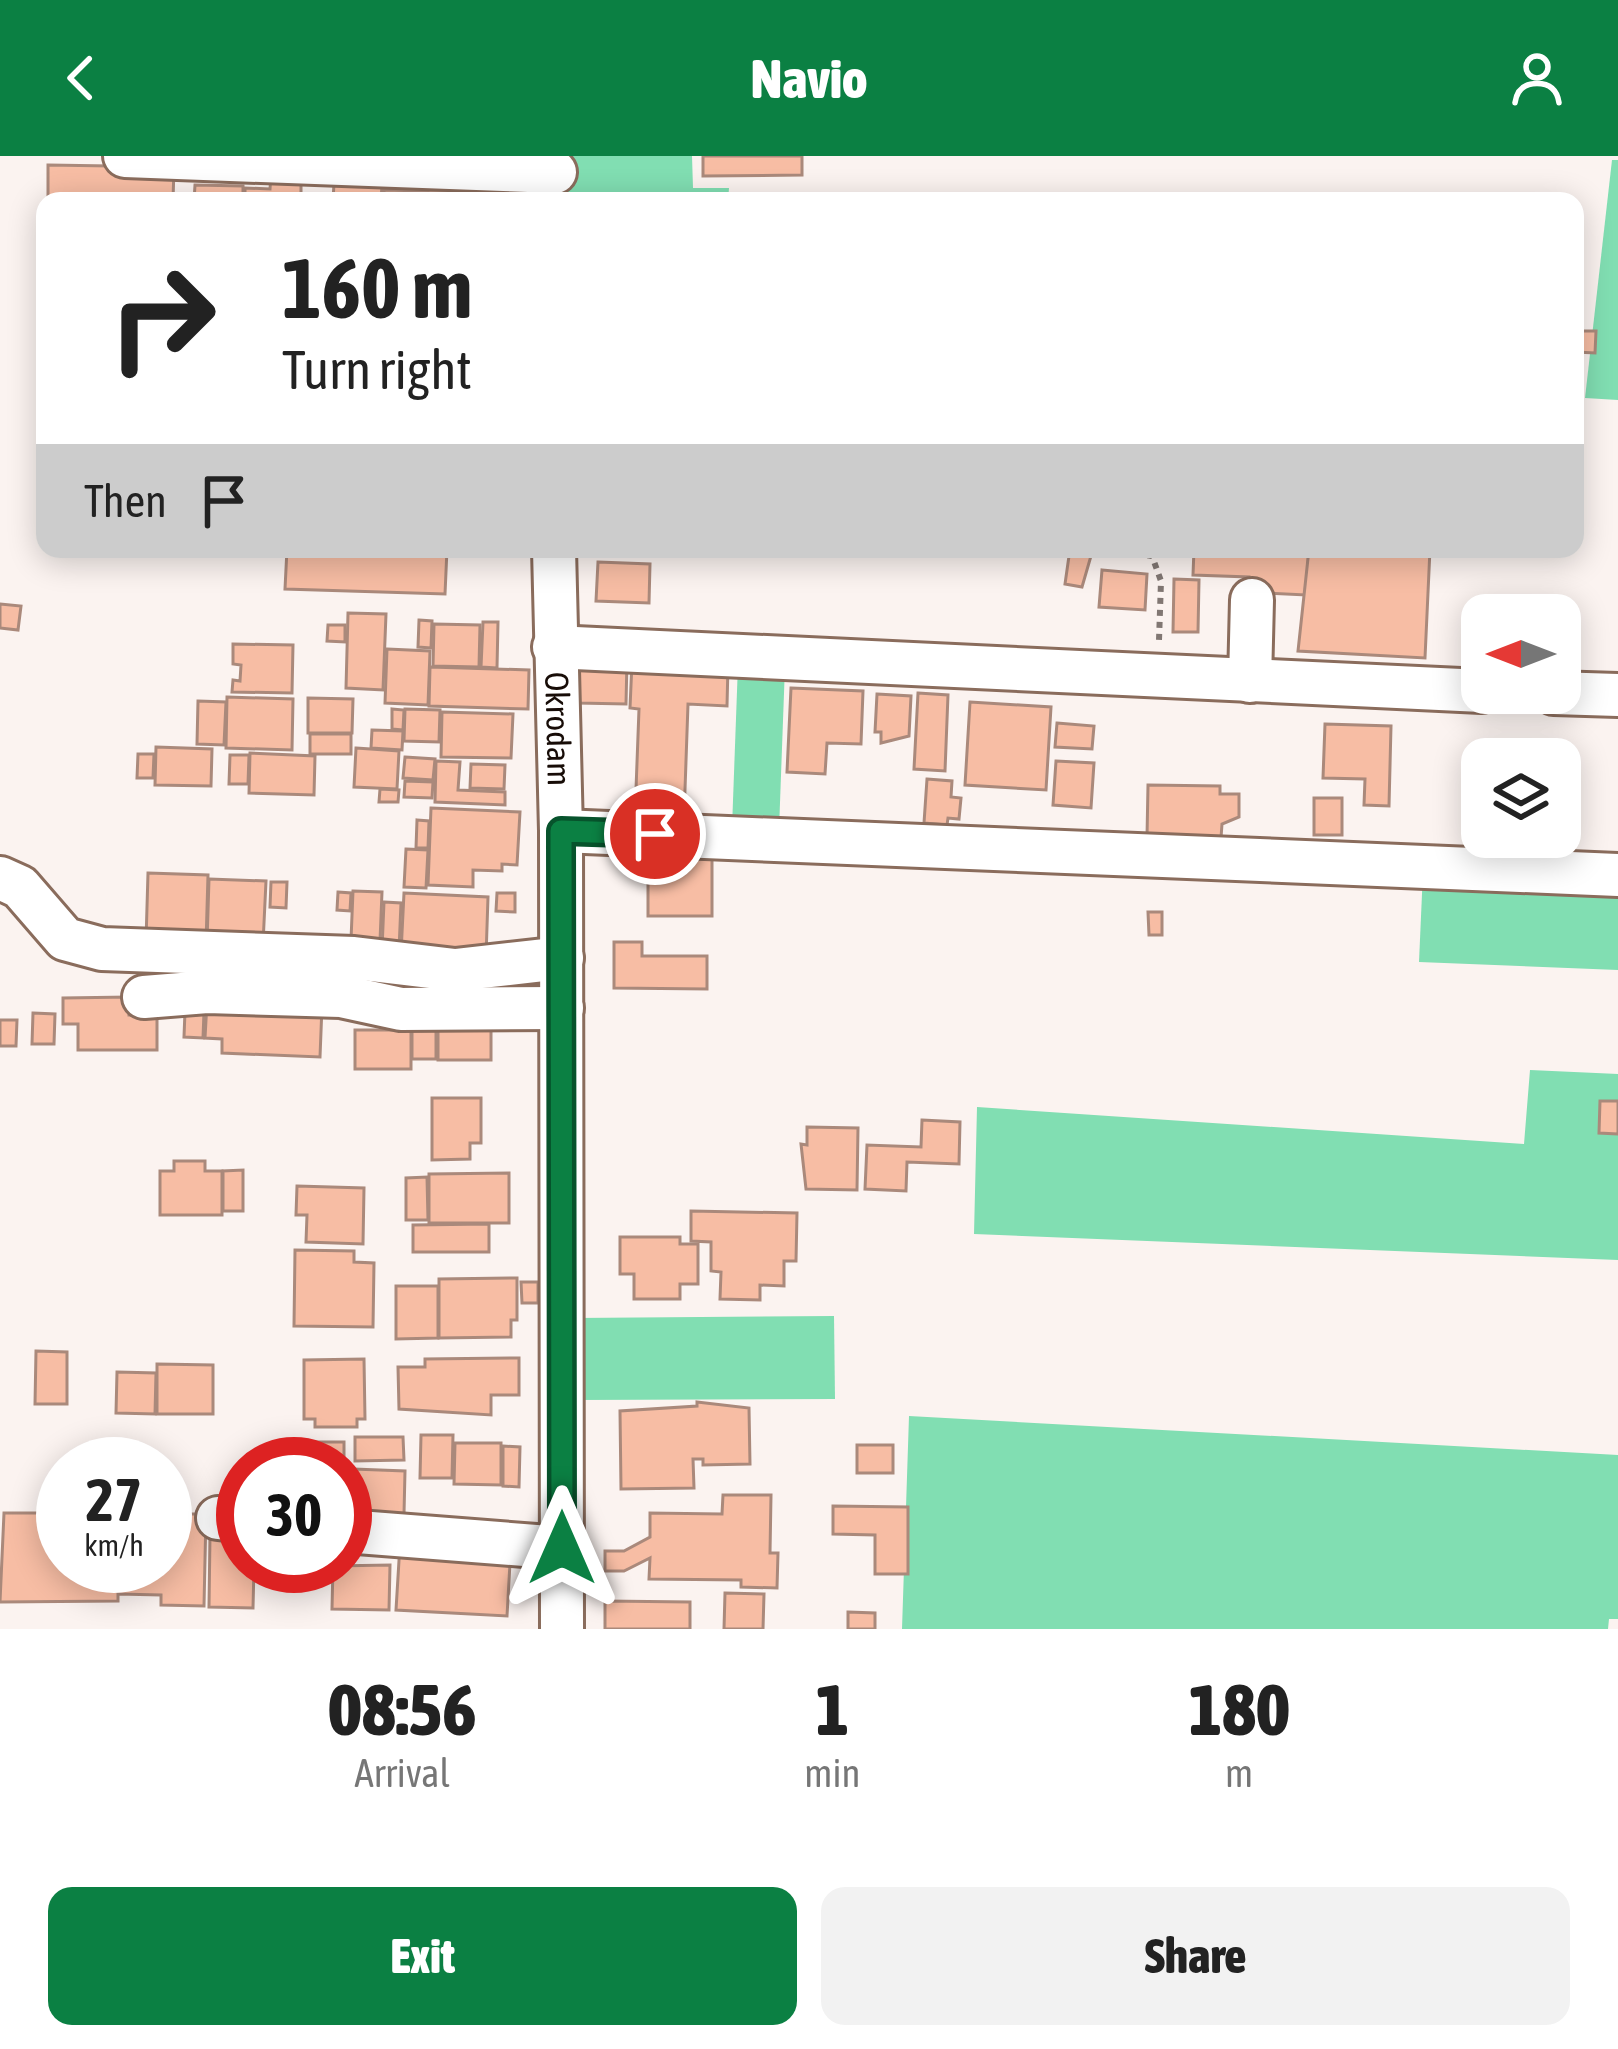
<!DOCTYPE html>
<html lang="en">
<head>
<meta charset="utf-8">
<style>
	:root { --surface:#fff; --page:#f2f2f2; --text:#222; --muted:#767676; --accent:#0b8043 }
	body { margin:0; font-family:"Asap Condensed",sans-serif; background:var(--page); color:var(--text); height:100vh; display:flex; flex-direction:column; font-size:45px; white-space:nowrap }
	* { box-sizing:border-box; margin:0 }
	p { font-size:39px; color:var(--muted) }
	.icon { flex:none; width:66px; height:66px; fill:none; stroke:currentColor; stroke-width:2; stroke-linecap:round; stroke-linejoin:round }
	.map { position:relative; height:1473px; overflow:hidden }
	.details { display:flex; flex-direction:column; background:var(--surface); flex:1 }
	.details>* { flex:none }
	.guide { position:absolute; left:36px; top:36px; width:1548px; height:366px; border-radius:24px; box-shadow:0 6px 30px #0003; background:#fff; color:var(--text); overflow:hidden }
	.needle { width:78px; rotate:270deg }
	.tools { position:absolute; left:1461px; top:438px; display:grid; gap:24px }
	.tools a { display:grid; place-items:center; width:120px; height:120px; border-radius:24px; background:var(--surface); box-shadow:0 6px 30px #0003; font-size:60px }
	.speed { position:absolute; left:36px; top:1281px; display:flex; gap:24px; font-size:60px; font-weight:700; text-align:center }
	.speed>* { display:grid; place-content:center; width:156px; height:156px; border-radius:50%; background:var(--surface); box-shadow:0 6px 30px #0003; line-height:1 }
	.speed small { font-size:30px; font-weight:400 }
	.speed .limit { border:18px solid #d22; background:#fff; color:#111 }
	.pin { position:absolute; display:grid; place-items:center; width:102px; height:102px; color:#fff; margin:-51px; border:6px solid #fff; border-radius:50%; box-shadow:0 3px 12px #0007 }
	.me { position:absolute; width:132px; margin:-66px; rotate:0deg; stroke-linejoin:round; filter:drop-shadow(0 0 9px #0008) }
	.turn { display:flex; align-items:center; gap:42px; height:252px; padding:0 48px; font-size:54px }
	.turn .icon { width:156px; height:156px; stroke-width:2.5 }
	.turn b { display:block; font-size:84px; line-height:102px }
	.then { display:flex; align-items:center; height:114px; padding:0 48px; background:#0003; gap:24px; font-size:45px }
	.eta { display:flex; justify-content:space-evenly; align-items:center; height:204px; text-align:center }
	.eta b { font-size:72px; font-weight:800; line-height:84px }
	.button { display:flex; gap:24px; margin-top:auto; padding:24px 48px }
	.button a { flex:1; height:138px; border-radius:24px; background:var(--accent); color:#fff; font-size:48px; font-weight:800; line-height:138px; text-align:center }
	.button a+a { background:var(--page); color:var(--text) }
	header { display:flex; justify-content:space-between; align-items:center; height:156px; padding:0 48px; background:var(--accent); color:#fff; font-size:54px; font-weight:800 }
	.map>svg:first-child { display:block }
	.green { fill:#81deb2 }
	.building { fill:#f7bda4; stroke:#aa897b; stroke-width:3 }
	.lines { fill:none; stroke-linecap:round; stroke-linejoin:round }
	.minor-casing { stroke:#8a6c5c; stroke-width:48 }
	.path { stroke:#817773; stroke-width:6; stroke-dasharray:6 6; stroke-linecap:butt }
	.minor { stroke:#fff; stroke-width:42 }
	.route-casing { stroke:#07532c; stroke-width:30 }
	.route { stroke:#0b8043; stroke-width:21 }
	.labels { text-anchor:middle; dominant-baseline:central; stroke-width:9; stroke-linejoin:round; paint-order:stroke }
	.street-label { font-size:33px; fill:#170c07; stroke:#fff }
</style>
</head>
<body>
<header><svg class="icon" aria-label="back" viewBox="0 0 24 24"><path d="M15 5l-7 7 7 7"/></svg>Navio<svg class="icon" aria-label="person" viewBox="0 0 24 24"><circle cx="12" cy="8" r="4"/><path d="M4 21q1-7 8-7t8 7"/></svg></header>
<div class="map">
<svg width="1618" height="1473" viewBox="0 0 1618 1473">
	<rect width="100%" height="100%" fill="#fbf3f0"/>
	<g class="green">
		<polygon points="566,0 692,0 693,32 729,32 728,45 566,45"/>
		<polygon points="1612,4 1618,4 1618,244 1585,242"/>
		<polygon points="738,508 785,510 779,674 732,672"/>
		<polygon points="1423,715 1618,726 1618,814 1419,806"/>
		<polygon points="1530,914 1618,918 1618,1104 974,1078 977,951 1524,988"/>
		<polygon points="834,1160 835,1243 576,1244 574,1162"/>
		<polygon points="909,1260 1618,1299 1618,1463 1609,1463 1608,1473 902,1473"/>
	</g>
	<g class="building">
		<polygon points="703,0 802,0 802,19 703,20"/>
		<polygon points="48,9 174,11 173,45 48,45"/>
		<polygon points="271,19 301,20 301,45 245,45 245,32 270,33"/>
		<polygon points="467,25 501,26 500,45 428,45 428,34 467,35"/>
		<polygon points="334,27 382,29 381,45 333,45"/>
		<polygon points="195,29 243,30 243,45 194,45"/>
		<polygon points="384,34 426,35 426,45 384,45"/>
		<polygon points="1577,175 1596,175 1595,197 1576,196"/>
		<polygon points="287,393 447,393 445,438 285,433"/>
		<polygon points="1070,393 1093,393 1082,431 1065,428"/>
		<polygon points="1194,393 1309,393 1306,439 1248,436 1249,421 1193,419"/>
		<polygon points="1309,393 1430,393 1425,502 1298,495"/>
		<polygon points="598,406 650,408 649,447 596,445"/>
		<polygon points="1102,414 1147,418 1145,454 1099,451"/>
		<polygon points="1174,423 1199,424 1198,476 1173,476"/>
		<polygon points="0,448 21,450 18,474 0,472"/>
		<polygon points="348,457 386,458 383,534 346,532"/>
		<polygon points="419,464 432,465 431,492 418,491"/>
		<polygon points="483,466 498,466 497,512 481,511"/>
		<polygon points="434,468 480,469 479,511 433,510"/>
		<polygon points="328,469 345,469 345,486 327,485"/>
		<polygon points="233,488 293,489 292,537 232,536 233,524 240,525 241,509 233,508"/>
		<polygon points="387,493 430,495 428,549 385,547"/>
		<polygon points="579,502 627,504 626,548 578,547"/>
		<polygon points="632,506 728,509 727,550 688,548 684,662 635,660 639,553 630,552"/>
		<polygon points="430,511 529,514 528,553 429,550"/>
		<polygon points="791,532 863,535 861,588 827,587 825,618 787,616"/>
		<polygon points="918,537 948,539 945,615 914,613"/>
		<polygon points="877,538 911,540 909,580 881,587 881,576 875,576"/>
		<polygon points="227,541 293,543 292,594 226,592"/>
		<polygon points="308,542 353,543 352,577 308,577"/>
		<polygon points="198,545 226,546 224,589 197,588"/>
		<polygon points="970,546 1051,551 1046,634 965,629"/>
		<polygon points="392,553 404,554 403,574 392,573"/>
		<polygon points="405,553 440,554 439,586 404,585"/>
		<polygon points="442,556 513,558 511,602 441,601"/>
		<polygon points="1057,567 1094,570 1092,593 1055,591"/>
		<polygon points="1325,568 1391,570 1389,650 1364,649 1365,623 1323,622"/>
		<polygon points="372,574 403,575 402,594 371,592"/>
		<rect x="310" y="578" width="41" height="20"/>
		<polygon points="156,591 212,593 211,630 155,629"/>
		<polygon points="356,592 399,595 397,633 354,631"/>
		<polygon points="250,597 315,600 314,639 249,637"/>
		<polygon points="138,598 154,598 153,622 137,622"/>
		<polygon points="230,599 249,599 248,628 229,628"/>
		<polygon points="405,601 435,603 433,624 403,622"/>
		<polygon points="436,605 460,606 458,634 505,636 505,649 435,646"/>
		<polygon points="1056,605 1094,607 1091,652 1053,649"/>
		<polygon points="471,608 505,609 504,633 470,632"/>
		<polygon points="927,623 952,625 951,641 961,642 959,663 948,662 947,669 924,667"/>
		<polygon points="405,625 433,626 432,642 404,641"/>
		<polygon points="1148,629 1220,630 1220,638 1239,638 1239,661 1222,668 1221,682 1147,681"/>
		<polygon points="380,633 399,634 398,646 379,646"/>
		<rect x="1314" y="642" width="28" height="37"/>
		<polygon points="431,652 520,656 517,709 502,708 502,715 473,714 473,731 428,729"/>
		<polygon points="417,664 429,665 428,692 416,692"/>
		<polygon points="678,691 712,691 712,760 648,760 648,706 677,706"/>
		<polygon points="406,693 428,694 426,732 404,731"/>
		<polygon points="148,717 208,719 206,787 146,785"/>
		<polygon points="209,723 266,725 263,788 207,786"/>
		<polygon points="271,726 287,726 286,752 270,751"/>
		<polygon points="353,735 382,736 380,785 351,784"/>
		<polygon points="338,736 351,737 350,755 337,754"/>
		<polygon points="404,737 488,741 486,801 401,797"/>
		<polygon points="497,737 515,737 515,756 496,755"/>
		<polygon points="384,746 401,747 399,794 382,793"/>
		<polygon points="1148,756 1162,756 1162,779 1149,779"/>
		<polygon points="614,786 642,786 642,800 707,800 707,833 614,832"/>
		<polygon points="129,841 129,859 157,859 157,894 78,894 78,868 63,868 63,842"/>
		<polygon points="207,846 322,850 320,901 222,897 222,883 205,882"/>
		<polygon points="185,855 204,856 203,882 184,881"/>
		<polygon points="33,857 55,858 54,888 32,888"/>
		<rect x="412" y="860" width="24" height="43"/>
		<rect x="438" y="860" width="53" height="44"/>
		<polygon points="0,864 17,864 16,890 0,890"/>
		<rect x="355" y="874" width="56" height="39"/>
		<polygon points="432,942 481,942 481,987 470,987 470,1003 432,1004"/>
		<polygon points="1600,945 1618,945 1618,978 1599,977"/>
		<polygon points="922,964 960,966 959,1008 907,1006 906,1035 865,1033 867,989 921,991"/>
		<polygon points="807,971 858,972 857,1034 806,1033 801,988 807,989"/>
		<polygon points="174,1005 205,1005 205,1015 222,1015 222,1059 160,1059 160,1015 174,1015"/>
		<polygon points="243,1014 243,1055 223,1055 223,1015"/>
		<polygon points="509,1017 509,1067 429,1067 429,1018"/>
		<polygon points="427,1021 428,1064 406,1064 406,1022"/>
		<polygon points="297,1030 364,1032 363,1088 306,1086 307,1059 296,1059"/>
		<polygon points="691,1055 797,1057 796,1105 784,1105 784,1130 760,1129 760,1144 720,1143 721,1116 711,1115 711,1086 691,1085"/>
		<polygon points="489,1068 489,1096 413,1096 413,1069"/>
		<polygon points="620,1081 680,1081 680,1088 698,1088 698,1128 680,1128 680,1143 634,1143 634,1118 620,1118"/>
		<polygon points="295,1094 354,1095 354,1106 374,1107 373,1171 294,1170"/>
		<polygon points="517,1122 517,1164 511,1164 511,1181 439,1182 439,1123"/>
		<polygon points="521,1126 538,1126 538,1147 522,1147"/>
		<polygon points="396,1130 438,1130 438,1182 396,1183"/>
		<polygon points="36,1195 67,1196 67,1248 35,1248"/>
		<polygon points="519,1202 519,1239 491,1239 491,1259 399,1253 398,1211 425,1211 425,1203"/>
		<polygon points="364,1203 365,1263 357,1263 357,1271 315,1271 315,1263 304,1263 304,1204"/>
		<polygon points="157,1208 213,1209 213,1258 157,1258"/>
		<polygon points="117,1216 156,1217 155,1258 116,1257"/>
		<polygon points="697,1246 749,1252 750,1308 703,1309 703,1303 693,1303 694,1332 621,1333 620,1255 697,1250"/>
		<polygon points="421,1279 453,1279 452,1322 420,1322"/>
		<polygon points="355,1281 403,1281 404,1304 355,1305"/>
		<polygon points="310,1286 344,1286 344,1308 309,1308"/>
		<polygon points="455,1287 501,1287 501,1329 454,1328"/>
		<rect x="857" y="1289" width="36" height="28"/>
		<polygon points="503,1290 520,1291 519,1331 503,1330"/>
		<polygon points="353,1313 405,1315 404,1358 351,1356"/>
		<polygon points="723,1339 771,1339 770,1397 778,1397 777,1432 741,1431 741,1424 649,1423 650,1402 624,1415 605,1415 605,1395 624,1395 650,1381 650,1357 722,1358"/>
		<polygon points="833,1350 908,1351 908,1418 875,1418 875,1379 833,1378"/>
		<polygon points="4,1357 51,1357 51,1381 63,1381 63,1410 165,1410 165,1358 206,1358 204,1450 161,1449 161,1439 118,1438 118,1445 0,1446"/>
		<polygon points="210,1379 243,1380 243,1410 254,1410 253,1452 209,1451"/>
		<polygon points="400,1388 510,1407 507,1460 396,1454"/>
		<polygon points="390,1409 389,1454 332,1453 333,1410"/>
		<polygon points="725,1437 764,1438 763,1473 724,1473"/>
		<polygon points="605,1445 690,1446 690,1473 605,1473"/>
		<polygon points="848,1456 875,1457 875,1473 848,1473"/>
	</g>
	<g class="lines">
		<g class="minor-casing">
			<g id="minor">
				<polyline points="125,0 555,16"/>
				<path id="s1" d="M554 393 561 675 562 1473"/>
				<polyline points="554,491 1482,535"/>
				<polyline points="1250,525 1252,444"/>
				<polyline points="1554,537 1618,539"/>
				<polyline points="561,675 1618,719"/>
				<polyline points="0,722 20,731 65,783 102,793 354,802 455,814 562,802"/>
				<polyline points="144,841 207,836 341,840 401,853 562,852"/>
				<polyline points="218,1362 243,1365"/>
				<polyline points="345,1375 562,1392"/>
			</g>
		</g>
		<polyline class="path" points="1112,393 1152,400 1161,425 1159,484"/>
		<use href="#minor" class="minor"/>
	</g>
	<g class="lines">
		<g class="route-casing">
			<polyline id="route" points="562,1392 561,675 655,678"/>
		</g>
		<use href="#route" class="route"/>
	</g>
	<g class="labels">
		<g class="street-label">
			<text stroke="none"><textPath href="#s1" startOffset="180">Okrodam</textPath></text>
		</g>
	</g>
</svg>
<div class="tools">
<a><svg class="needle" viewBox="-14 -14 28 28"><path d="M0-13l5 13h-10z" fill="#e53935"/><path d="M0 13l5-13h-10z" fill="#767676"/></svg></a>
<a><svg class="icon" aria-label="layers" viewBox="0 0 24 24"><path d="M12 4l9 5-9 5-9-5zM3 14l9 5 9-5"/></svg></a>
</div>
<div class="speed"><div>27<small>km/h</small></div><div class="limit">30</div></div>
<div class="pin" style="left:655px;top:678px;background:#d93025"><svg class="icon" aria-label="arrive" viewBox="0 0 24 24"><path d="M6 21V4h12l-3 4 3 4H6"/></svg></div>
<svg class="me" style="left:562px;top:1392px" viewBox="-20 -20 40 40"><path d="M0-17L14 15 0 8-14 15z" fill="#0b8043" stroke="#fff" stroke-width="4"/></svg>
<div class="guide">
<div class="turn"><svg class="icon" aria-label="right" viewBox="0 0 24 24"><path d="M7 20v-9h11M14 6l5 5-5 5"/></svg><div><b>160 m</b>Turn right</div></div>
<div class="then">Then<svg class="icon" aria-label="arrive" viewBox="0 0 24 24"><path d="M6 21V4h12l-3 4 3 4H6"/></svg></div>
</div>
</div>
<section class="details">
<div class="eta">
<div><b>08:56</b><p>Arrival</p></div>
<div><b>1</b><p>min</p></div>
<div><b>180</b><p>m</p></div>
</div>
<div class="button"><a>Exit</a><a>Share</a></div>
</section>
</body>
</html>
